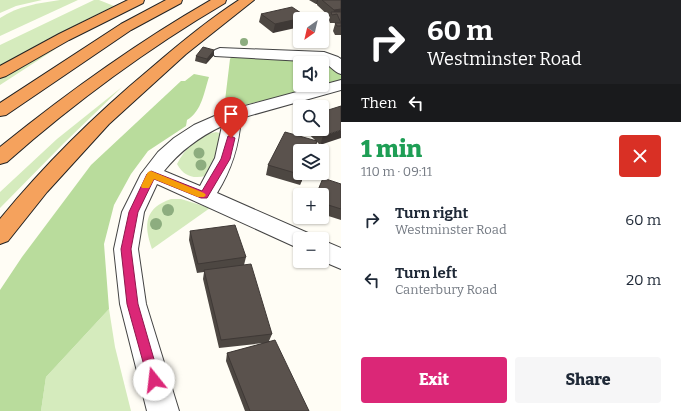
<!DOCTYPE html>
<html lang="en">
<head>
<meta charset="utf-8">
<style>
	:root { --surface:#fff; --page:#f6f6f7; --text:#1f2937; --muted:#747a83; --accent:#db2777 }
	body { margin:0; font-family:Bitter,serif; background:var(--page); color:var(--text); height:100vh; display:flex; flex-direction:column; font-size:15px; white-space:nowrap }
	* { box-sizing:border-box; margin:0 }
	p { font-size:13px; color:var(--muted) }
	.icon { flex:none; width:22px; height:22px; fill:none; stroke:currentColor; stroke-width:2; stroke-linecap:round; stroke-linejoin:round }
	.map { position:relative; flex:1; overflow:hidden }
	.side { display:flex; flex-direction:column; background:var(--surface); width:340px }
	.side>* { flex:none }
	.top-card { background:#202124; color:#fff; overflow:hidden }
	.needle { width:26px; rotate:214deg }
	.tools { position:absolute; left:293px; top:12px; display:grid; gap:8px }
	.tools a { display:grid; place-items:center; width:36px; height:36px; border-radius:4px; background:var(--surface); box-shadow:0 1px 3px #0004; font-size:20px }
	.pin { position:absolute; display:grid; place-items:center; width:34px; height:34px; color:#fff; margin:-41px -17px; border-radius:50% 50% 50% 0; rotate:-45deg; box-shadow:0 0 4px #0007 }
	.pin .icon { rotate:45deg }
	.me { position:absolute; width:44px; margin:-22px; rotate:344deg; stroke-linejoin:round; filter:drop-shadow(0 0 3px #0008) }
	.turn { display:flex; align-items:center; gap:14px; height:84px; padding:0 20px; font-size:18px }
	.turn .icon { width:52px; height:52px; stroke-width:2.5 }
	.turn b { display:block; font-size:28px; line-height:34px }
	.then { display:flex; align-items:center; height:38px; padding:0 20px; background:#0003; gap:8px; font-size:15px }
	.round { display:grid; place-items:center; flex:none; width:42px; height:42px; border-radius:4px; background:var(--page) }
	.overview { display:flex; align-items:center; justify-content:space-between; height:68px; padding:0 20px }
	h1 { font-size:24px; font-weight:800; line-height:30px; color:#1e9e55 }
	.action { display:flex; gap:8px; margin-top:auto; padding:8px 20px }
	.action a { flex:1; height:46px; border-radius:4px; background:var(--accent); color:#fff; font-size:16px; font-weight:800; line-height:46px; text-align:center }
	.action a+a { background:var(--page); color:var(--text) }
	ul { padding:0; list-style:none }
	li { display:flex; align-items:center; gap:12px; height:60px; padding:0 20px }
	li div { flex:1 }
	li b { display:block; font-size:15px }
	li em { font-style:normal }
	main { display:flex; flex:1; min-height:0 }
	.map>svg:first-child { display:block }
	.green { fill:#d5ebbd }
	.forest { fill:#b9dc9c; fill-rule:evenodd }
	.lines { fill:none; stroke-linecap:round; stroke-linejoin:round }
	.minor-casing { stroke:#444; stroke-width:2 }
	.highway-casing { stroke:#222; stroke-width:2 }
	.minor { fill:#fff; fill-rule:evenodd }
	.highway { fill:#f5a25d; fill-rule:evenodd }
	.tree { fill:#8dad7f }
	.wall { fill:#4d4742 }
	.shaded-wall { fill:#3f3936 }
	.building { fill:#5a524d; stroke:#3f3936 }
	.route { fill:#db2777; stroke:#8e194d }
	.slow { fill:#f59e0b }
</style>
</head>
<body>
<main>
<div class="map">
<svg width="341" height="411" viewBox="0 0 341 411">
	<rect width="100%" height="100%" fill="#fffdf5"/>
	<g class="green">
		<polygon points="0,0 42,0 16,6 0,13"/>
		<path d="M60 0H78L0 36V18C18 6 39 3 60 0Z"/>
		<polygon points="94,0 99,0 114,6 55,35 0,66 0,45"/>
		<polygon points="57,48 0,85 0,79"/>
		<polygon points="122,87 64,143 0,208 0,192 57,139"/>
		<path d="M216 132 223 134 220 156 206 176C192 179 184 176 177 164 185 148 198 136 216 132Z"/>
		<path d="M171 199H181L210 208 152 249C143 224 145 208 171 199Z"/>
		<polygon points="109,309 115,347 131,411 41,411 46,377"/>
	</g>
	<g class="forest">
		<path d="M233 55 324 57 341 69V84L224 109 230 59ZM300 63H322V85H300Z"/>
		<path d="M194 74 209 77C204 92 202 111 187 120L186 126 148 151 131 174 114 205 104 244 109 309 46 377 41 411H0V290L22 257 91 165 181 81H185Z"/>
	</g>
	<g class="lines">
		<g class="minor-casing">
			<g id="minor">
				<path d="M220 48 324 52 338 57 341 59V74C333 72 330 64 322 62L215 56 212 53 215 50Z"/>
				<path d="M341 80V90L241 118C239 146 232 169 217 193L308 233 311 239H300V249L157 184 144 212 138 249 146 304 179 411H147L120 304 114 249 122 212 141 174 158 152 174 138 194 125 226 111ZM222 126 215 158 200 186 164 171C180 151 199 137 222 126Z"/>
				<polygon points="322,240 341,248 341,269 322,261"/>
			</g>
		</g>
		<g class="highway-casing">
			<g id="highway">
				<polygon points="128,0 144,0 143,3 69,40 6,76 0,78 0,66 59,34"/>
				<polygon points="166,0 182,0 181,3 131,30 6,115 0,116 0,103 121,24"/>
				<path d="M211 0H226L225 3C147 49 75 102 7 162L0 164V147C67 93 136 43 211 0Z"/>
				<path d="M239 0H254L186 54 109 124 47 192 8 241 0 244V219C45 164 96 114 150 69 179 44 208 20 239 0Z"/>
			</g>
		</g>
		<use href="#minor" class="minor"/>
		<use href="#highway" class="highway"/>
	</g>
	<g class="tree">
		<circle cx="244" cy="42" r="4"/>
		<circle cx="199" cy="153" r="5.5"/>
		<circle cx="201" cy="165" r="5.5"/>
		<circle cx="168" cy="210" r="6"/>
		<circle cx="156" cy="224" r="6"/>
	</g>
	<g class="wall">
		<polygon points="309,0 341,0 341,35 335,35 333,31 335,24 335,23 330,23 329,20 330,17 317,5 317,4 316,4"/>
		<polygon points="261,14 307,17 307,19 300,19 273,33 259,22"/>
		<polygon points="214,55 206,64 195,61 196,56"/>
		<polygon points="341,106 320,145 317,142 314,151 300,151 305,173 300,185 266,175 268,165 315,140 303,129 322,129"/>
		<polygon points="341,184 341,220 322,214 322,195"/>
		<polygon points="190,231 246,257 244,265 272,334 269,341 309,411 245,411 226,361 227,353 264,343 219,348 203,279 204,272 197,273 189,240"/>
	</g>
	<g class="shaded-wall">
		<polygon points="317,0 318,0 317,4 316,4"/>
		<polygon points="341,9 341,17 337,14 333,15 334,10"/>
		<polygon points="307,17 307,19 300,19 300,27 273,33 275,24"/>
		<polygon points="214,50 214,55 206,64 207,59"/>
		<polygon points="341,130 341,138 320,145 323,136"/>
		<polygon points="303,173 305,173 300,185 302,175"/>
	</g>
	<g class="building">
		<polygon points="322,0 341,0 341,9 334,10"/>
		<polygon points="292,7 307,17 275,24 261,14"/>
		<polygon points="331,12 341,12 341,26 337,26 335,23 341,23 337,14 332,15"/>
		<polygon points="203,47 214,50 207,59 196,56"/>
		<polygon points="341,106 341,130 323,136 316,129 322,129 322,112"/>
		<polygon points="285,132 317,141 313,151 300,151 300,173 303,173 302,175 268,165"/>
		<polygon points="323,178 341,184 341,209 322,203 322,195 316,195"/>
		<polygon points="235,225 246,257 198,264 190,231"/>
		<polygon points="251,264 272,334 221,340 204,270"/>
		<polygon points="275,340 309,411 250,411 227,353"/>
	</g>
	<polygon class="route" points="228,136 231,136 235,138 230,159 207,198 201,198 154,179 138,212 131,249 138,304 160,380 158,385 154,387 150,385 148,380 127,304 121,249 129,212 147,174 151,171 202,191 221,159"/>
	<polygon class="slow" points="151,171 204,193 206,195 204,197 198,197 154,179 149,188 142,188 141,186 148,172"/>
</svg>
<div class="tools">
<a><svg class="needle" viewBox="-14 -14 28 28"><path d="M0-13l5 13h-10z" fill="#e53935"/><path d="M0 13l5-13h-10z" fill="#747a83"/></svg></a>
<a><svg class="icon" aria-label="sound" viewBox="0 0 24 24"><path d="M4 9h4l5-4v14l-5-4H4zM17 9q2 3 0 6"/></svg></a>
<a><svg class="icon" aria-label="search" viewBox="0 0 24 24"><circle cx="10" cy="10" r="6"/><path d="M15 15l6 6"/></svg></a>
<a><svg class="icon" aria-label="layers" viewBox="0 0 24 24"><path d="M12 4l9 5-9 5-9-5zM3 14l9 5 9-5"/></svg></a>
<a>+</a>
<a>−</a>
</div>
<div class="pin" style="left:231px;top:138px;background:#d93025"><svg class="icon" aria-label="arrive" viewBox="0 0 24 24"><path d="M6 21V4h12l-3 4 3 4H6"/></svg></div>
<svg class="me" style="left:154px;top:380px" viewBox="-20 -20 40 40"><circle r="19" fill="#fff"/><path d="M0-13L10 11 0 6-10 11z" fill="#db2777"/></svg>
</div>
<section class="side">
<div class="top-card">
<div class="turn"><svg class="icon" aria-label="right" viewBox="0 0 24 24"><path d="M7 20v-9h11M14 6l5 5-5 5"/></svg><div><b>60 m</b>Westminster Road</div></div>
<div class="then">Then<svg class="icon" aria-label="left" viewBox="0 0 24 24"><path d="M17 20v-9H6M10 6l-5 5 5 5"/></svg></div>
</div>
<div class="overview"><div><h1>1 min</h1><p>110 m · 09:11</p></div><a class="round" style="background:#d93025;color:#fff"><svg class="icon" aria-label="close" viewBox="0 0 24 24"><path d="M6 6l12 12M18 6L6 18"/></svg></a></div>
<ul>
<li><svg class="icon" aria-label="right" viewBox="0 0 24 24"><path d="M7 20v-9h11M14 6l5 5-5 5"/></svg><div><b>Turn right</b><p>Westminster Road</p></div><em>60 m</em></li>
<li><svg class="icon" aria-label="left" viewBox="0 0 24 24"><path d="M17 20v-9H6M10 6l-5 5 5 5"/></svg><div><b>Turn left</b><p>Canterbury Road</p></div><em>20 m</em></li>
</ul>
<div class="action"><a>Exit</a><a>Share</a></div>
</section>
</main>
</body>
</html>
